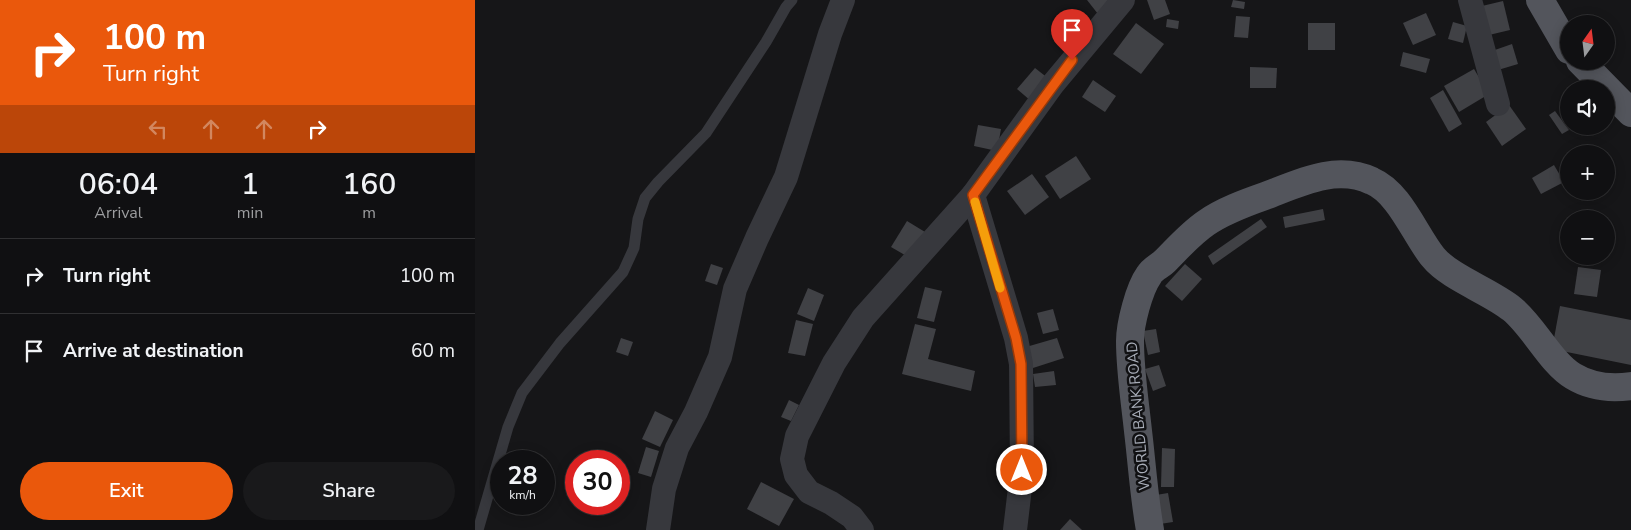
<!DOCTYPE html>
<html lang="en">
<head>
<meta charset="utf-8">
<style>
	:root { --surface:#101012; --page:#19191b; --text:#f1f3f6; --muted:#9c9d9f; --line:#303032; --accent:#ea580c }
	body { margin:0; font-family:"Nunito Sans",sans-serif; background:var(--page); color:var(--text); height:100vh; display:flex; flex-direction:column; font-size:19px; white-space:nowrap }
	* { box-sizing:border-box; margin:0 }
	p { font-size:16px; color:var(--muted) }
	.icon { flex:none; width:28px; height:28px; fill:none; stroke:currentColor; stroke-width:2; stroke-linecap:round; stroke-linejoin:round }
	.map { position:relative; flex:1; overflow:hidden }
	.side { display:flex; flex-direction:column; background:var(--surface); width:475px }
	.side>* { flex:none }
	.top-card { background:#ea580c; color:#fff; overflow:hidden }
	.needle { width:32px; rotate:14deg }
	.controls { position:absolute; left:1085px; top:15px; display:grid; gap:10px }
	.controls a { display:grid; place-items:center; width:55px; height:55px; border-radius:50%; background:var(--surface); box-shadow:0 2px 12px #0003,0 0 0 1px var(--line); font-size:25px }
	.speed { position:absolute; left:15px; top:450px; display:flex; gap:10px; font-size:25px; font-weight:700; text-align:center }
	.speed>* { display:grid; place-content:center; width:65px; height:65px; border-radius:50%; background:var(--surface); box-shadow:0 2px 12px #0003,0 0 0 1px var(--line); line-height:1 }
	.speed small { font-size:12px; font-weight:400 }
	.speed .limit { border:8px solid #d22; background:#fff; color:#111 }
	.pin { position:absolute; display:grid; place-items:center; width:42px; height:42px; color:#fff; margin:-51px -21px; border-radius:50% 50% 50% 0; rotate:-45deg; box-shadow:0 0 5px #0007 }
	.pin .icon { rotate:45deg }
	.me { position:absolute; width:55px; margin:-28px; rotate:0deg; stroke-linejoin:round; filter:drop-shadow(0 0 4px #0008) }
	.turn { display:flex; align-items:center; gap:18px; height:105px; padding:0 20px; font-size:22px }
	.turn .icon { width:65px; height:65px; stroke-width:2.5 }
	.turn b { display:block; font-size:35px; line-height:42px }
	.lanes { display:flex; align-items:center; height:48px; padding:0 20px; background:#0003; justify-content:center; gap:25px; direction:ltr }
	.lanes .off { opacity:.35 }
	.eta { display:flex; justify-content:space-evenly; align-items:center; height:85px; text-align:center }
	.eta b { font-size:30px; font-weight:600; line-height:35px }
	.cta { display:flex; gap:10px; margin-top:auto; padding:10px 20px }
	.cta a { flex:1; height:58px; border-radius:30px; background:var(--accent); color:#fff; font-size:20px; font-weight:600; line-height:58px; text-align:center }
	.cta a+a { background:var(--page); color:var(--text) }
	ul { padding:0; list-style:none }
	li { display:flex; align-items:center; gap:15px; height:75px; padding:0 20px; border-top:1px solid var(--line) }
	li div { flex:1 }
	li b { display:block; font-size:19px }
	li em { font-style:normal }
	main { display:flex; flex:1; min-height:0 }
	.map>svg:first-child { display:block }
	.building { fill:#404145 }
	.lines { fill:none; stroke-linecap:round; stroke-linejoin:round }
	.service { stroke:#37383d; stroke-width:11 }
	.minor { stroke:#37383d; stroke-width:24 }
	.primary { stroke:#53555c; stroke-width:28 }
	.route-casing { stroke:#983908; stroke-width:12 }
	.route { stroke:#ea580c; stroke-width:9 }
	.slow { stroke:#f59e0b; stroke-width:9 }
	.labels { text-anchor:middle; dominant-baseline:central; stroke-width:5; stroke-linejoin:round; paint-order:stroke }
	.street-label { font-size:15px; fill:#a8adb8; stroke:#111113 }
</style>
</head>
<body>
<main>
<section class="side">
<div class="top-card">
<div class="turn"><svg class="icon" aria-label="right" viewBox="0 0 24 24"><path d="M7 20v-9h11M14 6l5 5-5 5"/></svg><div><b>100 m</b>Turn right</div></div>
<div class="lanes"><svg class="icon off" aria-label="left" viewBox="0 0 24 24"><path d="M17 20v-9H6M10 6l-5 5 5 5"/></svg><svg class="icon off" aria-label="ahead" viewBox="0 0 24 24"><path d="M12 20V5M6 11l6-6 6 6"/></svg><svg class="icon off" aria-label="ahead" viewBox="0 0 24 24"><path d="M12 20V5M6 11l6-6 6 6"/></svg><svg class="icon" aria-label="right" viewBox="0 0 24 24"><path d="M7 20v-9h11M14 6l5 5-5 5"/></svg></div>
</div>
<div class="eta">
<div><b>06:04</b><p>Arrival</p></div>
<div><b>1</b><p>min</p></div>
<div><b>160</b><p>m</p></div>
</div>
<ul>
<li><svg class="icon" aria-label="right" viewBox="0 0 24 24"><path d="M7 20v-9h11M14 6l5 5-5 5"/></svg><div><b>Turn right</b></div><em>100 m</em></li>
<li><svg class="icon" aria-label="arrive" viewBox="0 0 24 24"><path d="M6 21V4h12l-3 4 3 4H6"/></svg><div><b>Arrive at destination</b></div><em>60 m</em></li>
</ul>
<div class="cta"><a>Exit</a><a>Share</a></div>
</section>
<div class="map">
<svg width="1156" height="530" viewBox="0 0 1156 530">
	<rect width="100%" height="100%" fill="#161618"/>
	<g class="building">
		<polygon points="612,0 641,0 623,14"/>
		<polygon points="672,0 690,0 695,14 679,20"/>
		<polygon points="758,0 770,2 769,9 756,7"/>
		<polygon points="1028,1 1035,30 1014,35 1007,6"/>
		<polygon points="951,13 961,35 938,45 928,23"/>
		<polygon points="761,16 775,17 773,38 759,37"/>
		<polygon points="593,17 610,32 595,48 578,34"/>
		<polygon points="692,19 704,21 703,29 691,27"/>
		<polygon points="978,22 992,26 988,43 973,39"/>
		<polygon points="661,23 689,44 666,74 638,54"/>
		<rect x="833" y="23" width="27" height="27"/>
		<polygon points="1037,44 1043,64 1023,70 1017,51"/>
		<polygon points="928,52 955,59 951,73 925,66"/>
		<polygon points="775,67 802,68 801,88 775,88"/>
		<polygon points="560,68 574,79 556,101 542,89"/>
		<polygon points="999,69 1014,94 984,112 969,86"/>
		<polygon points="618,80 641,96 630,112 607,97"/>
		<polygon points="968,90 987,124 974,132 955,98"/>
		<polygon points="1034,105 1051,129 1027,146 1011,122"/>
		<polygon points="1080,111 1094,130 1087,134 1074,115"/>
		<polygon points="503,125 526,129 522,151 499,146"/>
		<polygon points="601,156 616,179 585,199 570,176"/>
		<polygon points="1079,165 1089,182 1066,194 1057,178"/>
		<polygon points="557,174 574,197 550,215 532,191"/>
		<polygon points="848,209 850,220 810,228 808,217"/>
		<polygon points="786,219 792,227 738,265 733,256"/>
		<polygon points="432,221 450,232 435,258 416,247"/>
		<polygon points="236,264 248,268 242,285 230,281"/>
		<polygon points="710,264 727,279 707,301 690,286"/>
		<polygon points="1103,267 1126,270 1122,297 1099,294"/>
		<polygon points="450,287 467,291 459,322 442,318"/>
		<polygon points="333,288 349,295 339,321 322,314"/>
		<polygon points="1085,306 1156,320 1156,365 1077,349"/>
		<polygon points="578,309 584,330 568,334 562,313"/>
		<polygon points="321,320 338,324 330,356 313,353"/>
		<polygon points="440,324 461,329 453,359 500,371 496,391 427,374"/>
		<polygon points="681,329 685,352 673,355 668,331"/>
		<polygon points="146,338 158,342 153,356 141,352"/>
		<polygon points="582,338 589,358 558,368 551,347"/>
		<polygon points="684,365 691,386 678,391 670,369"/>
		<polygon points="579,371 581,385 560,387 558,374"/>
		<polygon points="314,400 324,405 316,421 306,417"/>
		<polygon points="180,411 198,420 185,447 167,439"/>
		<polygon points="171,447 184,451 176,477 163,473"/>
		<polygon points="687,448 700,449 699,487 686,487"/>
		<polygon points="286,482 319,499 304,526 272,509"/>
		<polygon points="693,493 698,522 685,524 681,495"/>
		<polygon points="595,519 607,530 585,530"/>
	</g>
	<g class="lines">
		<polyline class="service" points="3,530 33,427 47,393 85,343 148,272 159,248 163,219 170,198 183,182 231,133 291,42 311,7 317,0"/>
		<g class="minor">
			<polyline points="995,0 1023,104"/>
			<polyline points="498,195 541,338 546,364 547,471 540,530"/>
			<polyline points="183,530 189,489 202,448 221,412 245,357 260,289 282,238 311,177 355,34 368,0"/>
			<polyline points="387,530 377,517 356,503 334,492 321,475 317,459 322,436 359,363 388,318 498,195 578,84 648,0"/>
		</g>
		<g class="primary">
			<polyline points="1065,0 1094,50"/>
			<polyline points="1105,61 1156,113"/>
			<path d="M675 530C669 497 667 464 663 431 660 402 655 371 655 341 655 324 664 289 674 275 677 269 685 266 690 261 703 248 715 234 731 223 748 211 770 203 790 196 824 183 861 164 897 181 925 193 940 235 958 257 975 278 1015 291 1037 309 1059 327 1076 363 1098 376 1116 387 1135 389 1156 386"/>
		</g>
	</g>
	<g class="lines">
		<g class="route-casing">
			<polyline id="route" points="547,470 546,364 541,338 498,195 597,60"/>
		</g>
		<use href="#route" class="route"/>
		<polyline class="slow" points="500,202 525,288"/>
	</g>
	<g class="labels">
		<g class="street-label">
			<text transform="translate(663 416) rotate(-95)">WORLD BANK ROAD</text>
		</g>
	</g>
</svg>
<div class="controls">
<a><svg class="needle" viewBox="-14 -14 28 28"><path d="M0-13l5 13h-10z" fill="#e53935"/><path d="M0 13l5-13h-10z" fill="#9c9d9f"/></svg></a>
<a><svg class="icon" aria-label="sound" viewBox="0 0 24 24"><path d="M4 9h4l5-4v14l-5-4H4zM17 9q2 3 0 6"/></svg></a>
<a>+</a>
<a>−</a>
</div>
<div class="speed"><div>28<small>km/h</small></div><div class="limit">30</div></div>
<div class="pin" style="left:597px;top:60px;background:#d93025"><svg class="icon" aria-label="arrive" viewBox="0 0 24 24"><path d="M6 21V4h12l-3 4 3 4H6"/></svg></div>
<svg class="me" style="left:547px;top:470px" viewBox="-20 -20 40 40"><circle r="17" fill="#ea580c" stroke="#fff" stroke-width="3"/><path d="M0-11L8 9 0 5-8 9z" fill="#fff"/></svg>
</div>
</main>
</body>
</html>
